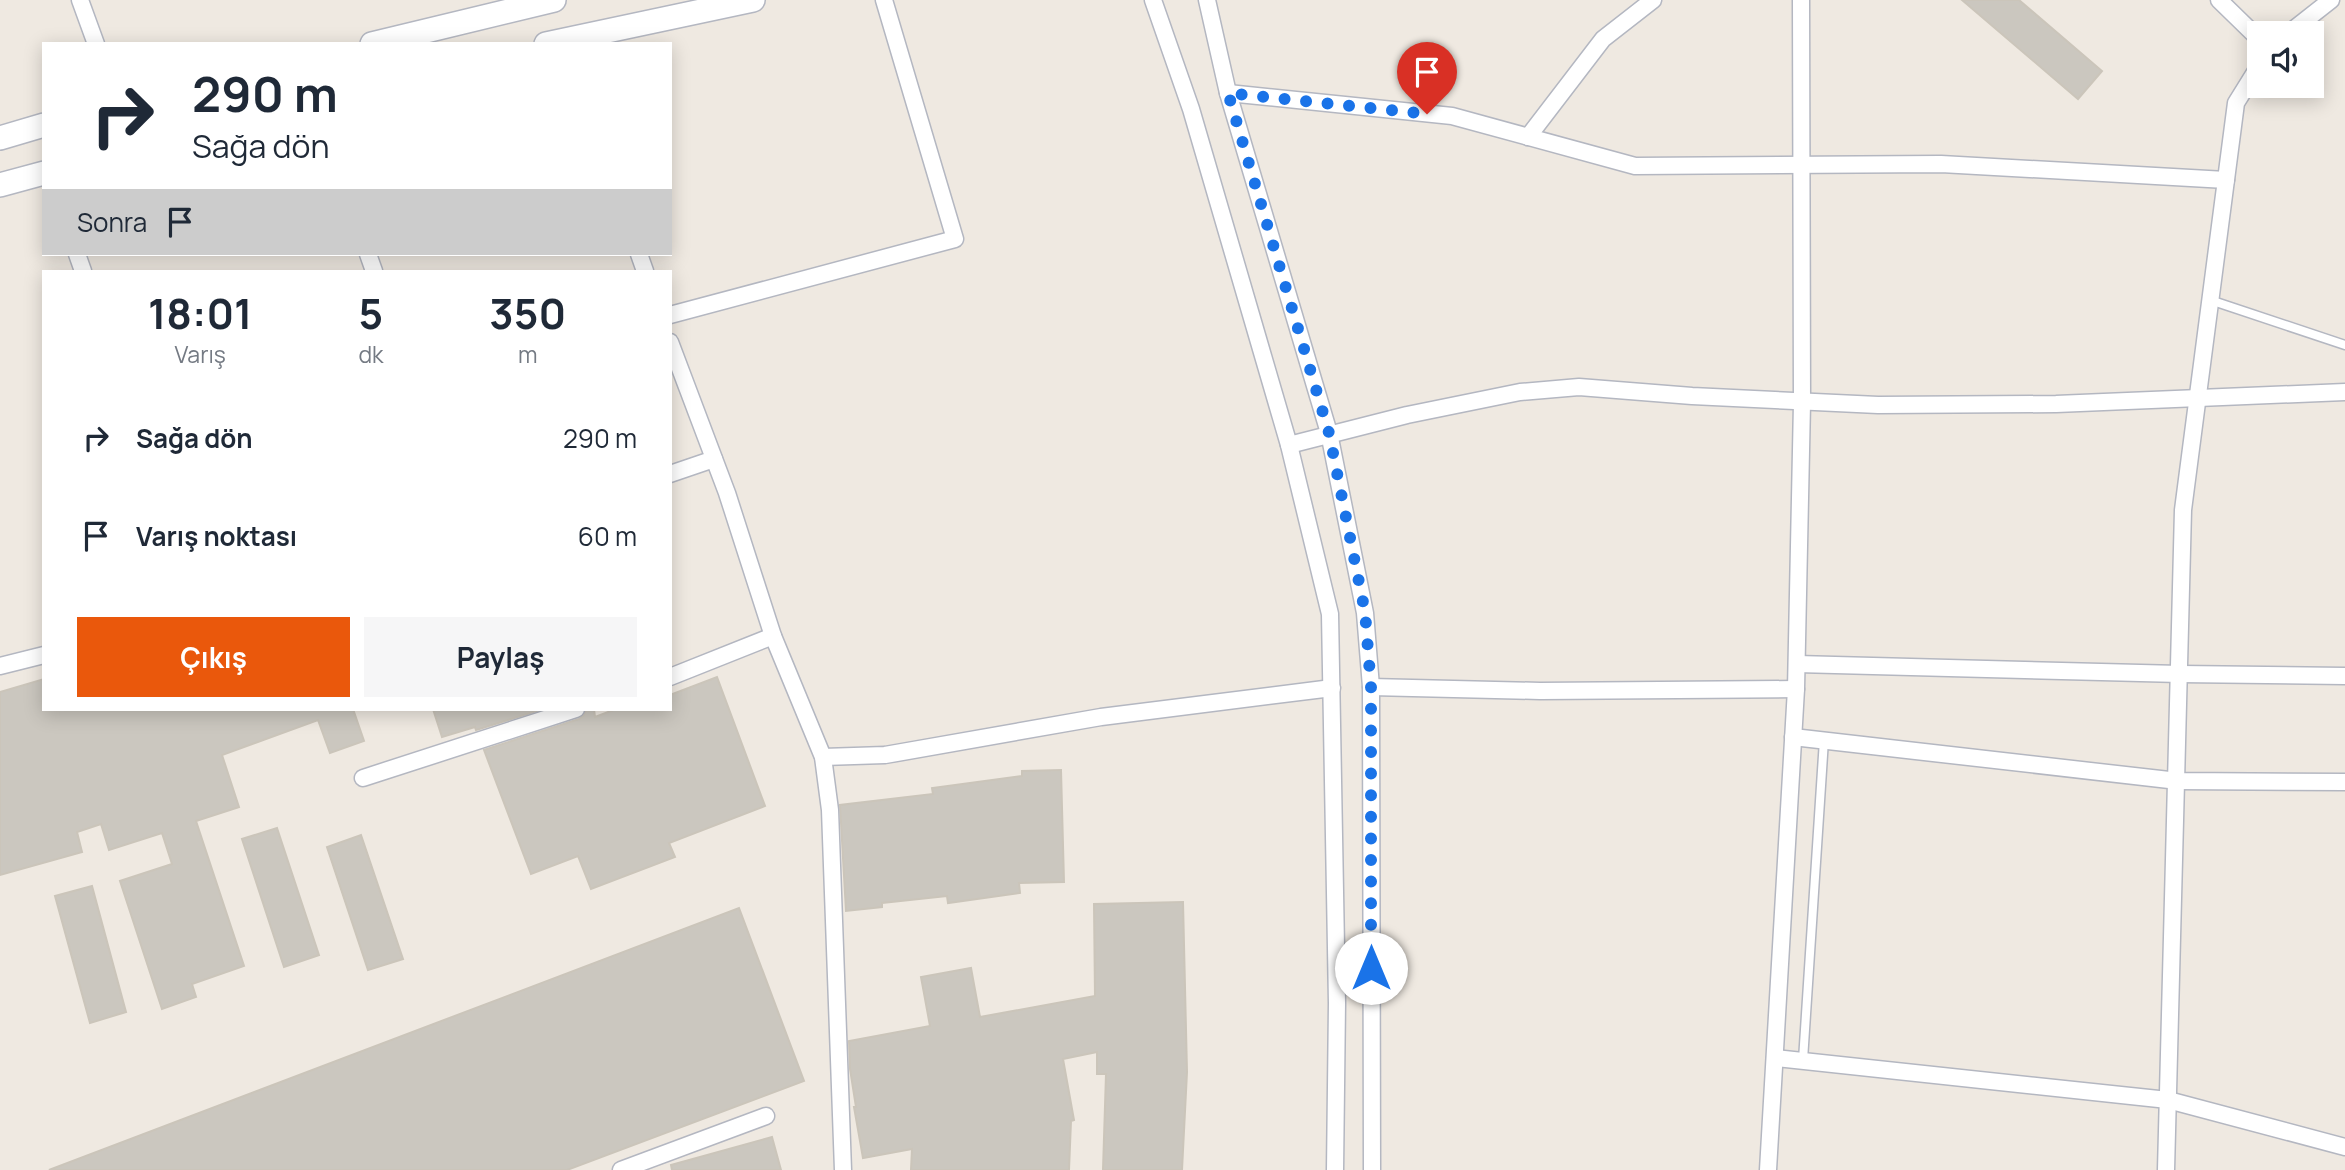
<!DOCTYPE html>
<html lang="tr">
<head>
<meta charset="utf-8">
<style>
	:root { --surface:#fff; --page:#f6f6f7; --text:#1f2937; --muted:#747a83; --accent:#ea580c }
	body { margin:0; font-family:Manrope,sans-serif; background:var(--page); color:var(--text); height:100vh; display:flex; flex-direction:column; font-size:26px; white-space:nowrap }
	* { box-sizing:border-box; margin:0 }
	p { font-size:23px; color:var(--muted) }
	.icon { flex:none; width:38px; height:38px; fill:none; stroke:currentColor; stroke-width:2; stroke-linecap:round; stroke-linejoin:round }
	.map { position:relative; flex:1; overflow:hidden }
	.sheet { position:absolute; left:42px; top:270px; width:630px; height:441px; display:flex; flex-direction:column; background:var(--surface); border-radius:0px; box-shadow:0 4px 18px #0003 }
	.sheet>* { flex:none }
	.top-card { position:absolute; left:42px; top:42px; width:630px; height:214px; border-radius:0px; box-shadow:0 4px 18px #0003; background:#fff; color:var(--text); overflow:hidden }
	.controls { position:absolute; left:2247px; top:21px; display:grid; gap:14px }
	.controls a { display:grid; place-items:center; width:77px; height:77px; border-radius:0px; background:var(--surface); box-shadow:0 4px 18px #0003; font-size:35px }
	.pin { position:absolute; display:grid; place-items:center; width:60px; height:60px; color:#fff; margin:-72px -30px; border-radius:50% 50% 50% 0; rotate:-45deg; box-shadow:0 0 7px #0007 }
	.pin .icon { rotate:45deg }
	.me { position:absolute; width:77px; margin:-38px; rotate:0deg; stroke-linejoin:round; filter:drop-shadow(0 0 5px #0008) }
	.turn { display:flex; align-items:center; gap:24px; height:147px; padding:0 35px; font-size:32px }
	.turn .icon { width:91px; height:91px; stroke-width:2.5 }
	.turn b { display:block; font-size:49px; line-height:60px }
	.then { display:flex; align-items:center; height:66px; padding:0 35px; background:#0003; gap:14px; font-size:26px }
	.eta { display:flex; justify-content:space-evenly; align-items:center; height:119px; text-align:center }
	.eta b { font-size:42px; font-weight:700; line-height:49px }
	.action { display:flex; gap:14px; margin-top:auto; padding:14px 35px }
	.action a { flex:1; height:80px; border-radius:0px; background:var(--accent); color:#fff; font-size:28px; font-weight:700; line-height:80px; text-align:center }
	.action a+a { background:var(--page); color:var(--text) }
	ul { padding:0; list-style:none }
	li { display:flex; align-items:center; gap:21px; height:98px; padding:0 35px }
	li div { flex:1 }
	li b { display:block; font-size:26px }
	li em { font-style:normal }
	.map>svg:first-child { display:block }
	.building { fill:#cbc7bf; stroke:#cbc5ba; stroke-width:2 }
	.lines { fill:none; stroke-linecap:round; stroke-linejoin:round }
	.service-casing { stroke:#b4b7c1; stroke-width:11 }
	.minor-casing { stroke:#b4b7c1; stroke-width:19 }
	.secondary-casing { stroke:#b4b7c1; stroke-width:26 }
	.service { stroke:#fff; stroke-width:8 }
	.minor { stroke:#fff; stroke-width:16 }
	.secondary { stroke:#fff; stroke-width:23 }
	.route { stroke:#1a73e8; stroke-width:12; stroke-dasharray:0 21.6 }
</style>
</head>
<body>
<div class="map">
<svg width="2345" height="1170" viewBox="0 0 2345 1170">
	<rect width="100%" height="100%" fill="#efe9e1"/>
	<g class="building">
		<polygon points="1962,0 2019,0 2102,71 2078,99"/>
		<polygon points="717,677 765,806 669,843 675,857 591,889 578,856 531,874 484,750 579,719 584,715 586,709 594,709 595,717 616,709 670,709 670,695"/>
		<polygon points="44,679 44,709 353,709 364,741 330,753 318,720 222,755 239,807 196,821 244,966 192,984 196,997 162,1009 120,881 172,864 162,833 109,850 101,824 77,832 82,852 0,875 0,692"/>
		<polygon points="433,709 543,709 476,730 475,727 442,737"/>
		<polygon points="1061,770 1064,882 1019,883 1020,893 948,903 947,896 882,903 882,907 846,911 840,805 933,794 932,788 1022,776 1022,771"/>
		<polygon points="277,828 319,955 284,967 242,839"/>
		<polygon points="361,835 403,959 368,970 327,847"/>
		<polygon points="92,886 126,1012 90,1023 55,896"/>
		<polygon points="1183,902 1187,1072 1182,1170 1103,1170 1106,1074 1097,1074 1097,1052 1063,1059 1074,1120 1071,1121 1069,1170 911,1170 912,1149 863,1158 854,1107 856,1107 850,1069 849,1041 930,1026 921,977 971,968 980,1017 1095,996 1094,904"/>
		<polygon points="739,908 804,1081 567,1170 49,1170"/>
		<polygon points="772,1137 781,1170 672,1170 671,1165"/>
	</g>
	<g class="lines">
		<g class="service-casing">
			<g id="service">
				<polyline points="2210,300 2345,345"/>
				<polyline points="1803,1060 1824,740"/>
			</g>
		</g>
		<g class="minor-casing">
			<g id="minor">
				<polyline points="80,0 96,44"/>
				<polyline points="1153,0 1191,109 1289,445 1330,614 1337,1003 1335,1170"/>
				<polyline points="1207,0 1228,93 1329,433 1365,613 1371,687 1372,1170"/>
				<polyline points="2219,0 2259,39"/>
				<polyline points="2289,33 2331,0"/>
				<polyline points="1228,93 1452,116 1635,166 1941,164 2226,180"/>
				<polyline points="1528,137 1603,39 1653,0"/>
				<polyline points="77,254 83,271"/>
				<polyline points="368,254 374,271"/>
				<polyline points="639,254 645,271"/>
				<polyline points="670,315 955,239 884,0"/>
				<polyline points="670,342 727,493 773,636 823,757 830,810 843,1170"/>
				<polyline points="1289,445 1407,415 1520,392 1579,387 1692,396 1878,405 2056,404 2345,392"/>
				<polyline points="670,474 714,459"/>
				<polyline points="1797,664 2180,674 2345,676"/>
				<polyline points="0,666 44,655"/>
				<polyline points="670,677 773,636"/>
				<polyline points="1371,687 1540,691 1796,689"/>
				<polyline points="1793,737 2178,781 2345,782"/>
				<polyline points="823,757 885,755 1101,717 1332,688"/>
				<polyline points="363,778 576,709"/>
				<polyline points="1775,1058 2168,1100 2345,1147"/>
				<polyline points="621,1170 766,1116"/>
				<polyline points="1768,1170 1796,689 1802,403 1801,0"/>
				<polyline points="2166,1170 2183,510 2236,103 2259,66"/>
			</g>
		</g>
		<g class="secondary-casing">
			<g id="secondary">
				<polyline points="372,44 554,0"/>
				<polyline points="546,44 753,0"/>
				<polyline points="0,138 44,125"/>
				<polyline points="0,185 44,173"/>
			</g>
		</g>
		<use href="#service" class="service"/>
		<use href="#minor" class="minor"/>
		<use href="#secondary" class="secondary"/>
	</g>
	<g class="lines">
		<polyline class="route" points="1371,968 1371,687 1365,612 1329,433 1228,93 1427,114"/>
	</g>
</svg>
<div class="controls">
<a><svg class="icon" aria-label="sound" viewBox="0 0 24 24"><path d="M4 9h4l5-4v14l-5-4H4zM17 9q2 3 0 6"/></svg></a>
</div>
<div class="pin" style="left:1427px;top:114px;background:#d93025"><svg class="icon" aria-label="arrive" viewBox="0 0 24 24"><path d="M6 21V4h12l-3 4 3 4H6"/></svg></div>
<svg class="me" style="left:1371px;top:968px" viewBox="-20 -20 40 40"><circle r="19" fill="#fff"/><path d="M0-13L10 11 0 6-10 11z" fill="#1a73e8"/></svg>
<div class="top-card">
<div class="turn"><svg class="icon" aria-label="right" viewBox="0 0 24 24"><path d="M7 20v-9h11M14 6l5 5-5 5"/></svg><div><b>290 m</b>Sağa dön</div></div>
<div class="then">Sonra<svg class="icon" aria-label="arrive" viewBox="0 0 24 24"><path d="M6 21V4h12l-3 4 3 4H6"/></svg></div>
</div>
<section class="sheet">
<div class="eta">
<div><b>18:01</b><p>Varış</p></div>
<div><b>5</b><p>dk</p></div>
<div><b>350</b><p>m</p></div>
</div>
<ul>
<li><svg class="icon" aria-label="right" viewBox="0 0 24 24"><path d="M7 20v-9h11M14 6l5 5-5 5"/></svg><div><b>Sağa dön</b></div><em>290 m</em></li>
<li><svg class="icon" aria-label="arrive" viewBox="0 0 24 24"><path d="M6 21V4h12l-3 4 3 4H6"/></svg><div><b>Varış noktası</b></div><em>60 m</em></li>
</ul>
<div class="action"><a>Çıkış</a><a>Paylaş</a></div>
</section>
</div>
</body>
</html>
